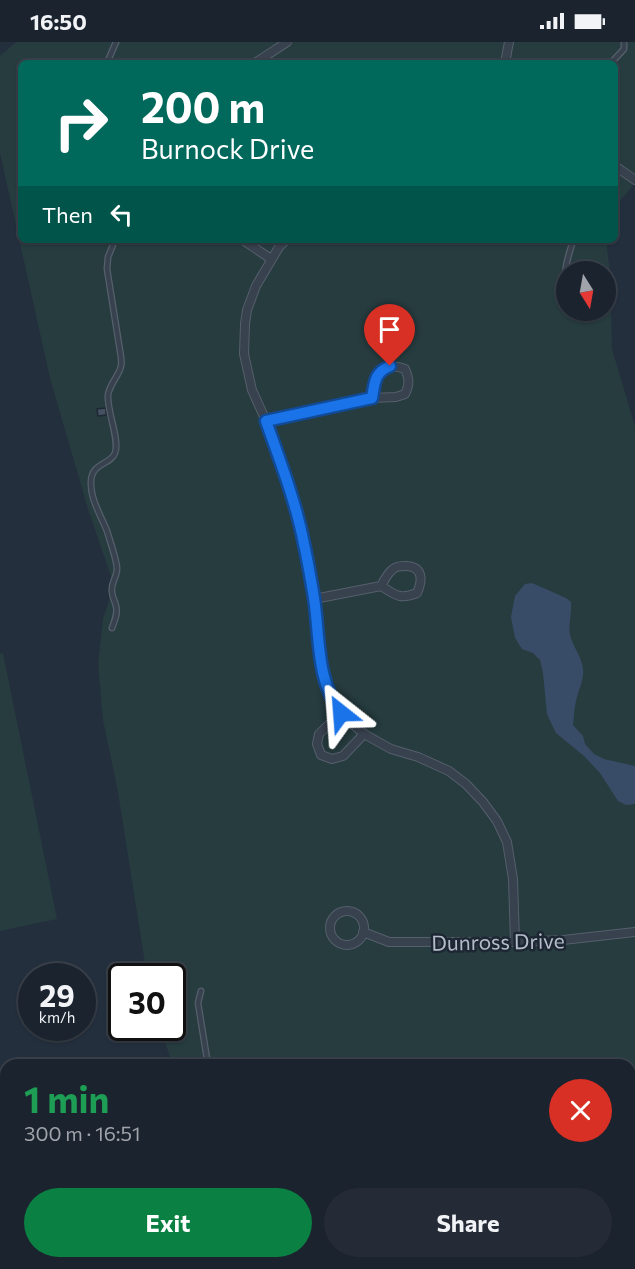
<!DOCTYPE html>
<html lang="en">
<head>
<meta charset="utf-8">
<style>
	:root { --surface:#1b232e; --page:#242b36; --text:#f1f3f6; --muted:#a0a4aa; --line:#39404a; --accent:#0b8043 }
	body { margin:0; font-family:Commissioner,sans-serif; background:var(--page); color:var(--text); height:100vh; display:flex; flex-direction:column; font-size:22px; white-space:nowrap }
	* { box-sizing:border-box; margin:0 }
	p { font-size:20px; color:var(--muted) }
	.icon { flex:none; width:33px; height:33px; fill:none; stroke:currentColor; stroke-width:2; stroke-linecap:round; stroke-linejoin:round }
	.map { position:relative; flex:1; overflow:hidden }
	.sheet { position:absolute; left:0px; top:1017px; width:636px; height:210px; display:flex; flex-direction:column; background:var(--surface); border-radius:18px 18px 0 0; box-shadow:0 2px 4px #0004,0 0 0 2px var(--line) }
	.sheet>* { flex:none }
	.top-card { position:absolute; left:18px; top:18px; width:600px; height:183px; border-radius:9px; box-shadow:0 2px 4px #0004,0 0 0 2px var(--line); background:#00695c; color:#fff; overflow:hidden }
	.needle { width:39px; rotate:169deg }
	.controls { position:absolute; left:556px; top:219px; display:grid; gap:12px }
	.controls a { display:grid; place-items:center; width:60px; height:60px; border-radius:50%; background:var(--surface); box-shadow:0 2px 4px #0004,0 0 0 2px var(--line); font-size:30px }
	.speed { position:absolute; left:18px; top:921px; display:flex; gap:12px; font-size:30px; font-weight:700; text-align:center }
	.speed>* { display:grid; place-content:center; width:78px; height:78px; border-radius:50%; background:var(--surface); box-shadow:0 2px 4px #0004,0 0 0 2px var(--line); line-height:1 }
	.speed small { font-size:15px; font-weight:400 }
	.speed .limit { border:3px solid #111; border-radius:9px; background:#fff; color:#111 }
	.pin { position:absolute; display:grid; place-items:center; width:51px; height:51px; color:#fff; margin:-62px -26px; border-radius:50% 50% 50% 0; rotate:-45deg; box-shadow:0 0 6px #0007 }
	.pin .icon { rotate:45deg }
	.me { position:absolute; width:66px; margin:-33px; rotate:332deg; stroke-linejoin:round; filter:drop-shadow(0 0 4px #0008) }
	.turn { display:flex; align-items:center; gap:21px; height:126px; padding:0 24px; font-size:27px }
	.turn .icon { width:78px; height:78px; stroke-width:2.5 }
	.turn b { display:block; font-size:42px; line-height:51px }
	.then { display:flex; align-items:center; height:57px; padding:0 24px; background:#0003; gap:12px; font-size:22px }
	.round { display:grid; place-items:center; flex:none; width:63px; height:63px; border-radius:32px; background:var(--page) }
	.headline { display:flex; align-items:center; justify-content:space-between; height:102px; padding:0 24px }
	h1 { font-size:36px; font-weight:700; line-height:45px; color:#1e9e55 }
	.button { display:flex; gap:12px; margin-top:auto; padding:12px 24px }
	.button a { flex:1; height:69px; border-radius:36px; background:var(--accent); color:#fff; font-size:24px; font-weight:700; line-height:69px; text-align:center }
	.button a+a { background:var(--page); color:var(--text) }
	.status { display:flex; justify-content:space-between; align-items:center; height:42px; padding:0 30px; background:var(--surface); direction:ltr }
	.status svg { height:16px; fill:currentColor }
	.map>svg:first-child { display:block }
	.green { fill:#263c3f; fill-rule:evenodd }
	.water { fill:#394c67 }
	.building { fill:#455162; stroke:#1f2835; stroke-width:1.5 }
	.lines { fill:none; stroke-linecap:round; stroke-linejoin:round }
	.lane-casing { stroke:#565f6c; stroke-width:7 }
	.street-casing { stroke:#565f6c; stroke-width:10 }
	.lane { stroke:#38414e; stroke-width:4.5 }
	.street { stroke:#38414e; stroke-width:8 }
	.route-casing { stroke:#114b97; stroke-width:15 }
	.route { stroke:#1a73e8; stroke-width:10 }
	.labels { text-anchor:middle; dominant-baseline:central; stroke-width:5; stroke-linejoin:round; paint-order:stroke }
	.street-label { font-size:21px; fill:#b4bcc9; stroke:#1d2633 }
</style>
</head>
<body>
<div class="status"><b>16:50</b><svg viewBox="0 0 49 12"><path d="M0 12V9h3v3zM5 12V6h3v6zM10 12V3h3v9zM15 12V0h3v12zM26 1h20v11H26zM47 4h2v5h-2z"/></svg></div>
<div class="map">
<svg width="635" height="1227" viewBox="0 0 635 1227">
	<rect width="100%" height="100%" fill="#242f3e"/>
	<g class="green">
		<path d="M16 0H635V141L615 165V21H21V198H606L610 230 612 307 635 384V1098L630 1099V1023H173L160 986H172V934H147L118 750 103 678 98 622 103 577 114 543 88 467 50 336 0 111V14ZM567 230H606V268H567Z"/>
		<polygon points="3,611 57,877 0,889 0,612"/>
	</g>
	<path class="water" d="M532 541 566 556 571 560C572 572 568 582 570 593 573 605 583 617 583 628 584 638 578 649 576 659 574 667 574 675 573 683L583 694 585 702 594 712 604 717 635 724V762L626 763 618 759 600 731 584 714 556 691 552 683 547 672 543 631 540 618 533 611 522 607 515 596 511 575 515 554 525 542Z"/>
	<g class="building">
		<polygon points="106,366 106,373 98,374 97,367"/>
		<polygon points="537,1221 555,1221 556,1227 538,1227"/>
	</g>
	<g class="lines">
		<g class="lane-casing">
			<g id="lane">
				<polyline points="107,21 116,0"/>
				<polyline points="611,21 624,7 624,0"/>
				<path d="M567 241C562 228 570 211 573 198"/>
				<polyline points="565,262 567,261"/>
				<path d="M112 586C115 578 118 571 116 564 115 559 112 555 112 550 110 539 120 534 116 520 114 510 110 499 107 489 101 474 91 458 91 442 90 420 111 423 115 411 120 398 107 370 108 353 110 341 119 334 121 324 122 321 121 318 121 315L107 227 108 215 115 198"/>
				<polyline points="201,949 198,961 208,1023"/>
				<polyline points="630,1032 635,1029"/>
				<polyline points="0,1049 6,1048"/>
			</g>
		</g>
		<g class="street-casing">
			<g id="street">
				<polyline points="255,21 287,0"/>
				<polyline points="505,21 509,0"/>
				<polyline points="615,124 635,138"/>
				<polyline points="243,198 271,217"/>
				<polyline points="286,198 279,205 256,244 247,268 245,282 244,312 252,348 266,379 301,484 314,557 321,618 324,637 335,664 343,674 364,692 391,707 418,715 449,729 466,742 483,760 497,779 507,800 513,837 515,900"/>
				<path d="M266 379 372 356 396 355 405 352C410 342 409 336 405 327 378 317 376 335 372 356"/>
				<path d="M314 557 381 544C396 553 399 558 417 551 423 538 423 524 405 524 401 524 395 524 392 528 387 532 384 539 381 544"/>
				<polyline points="341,671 319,692 317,702 321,713 332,717 343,714 364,692"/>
				<circle cx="347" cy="886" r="17"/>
				<polyline points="363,890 389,900 512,900 563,898 635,890"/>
				<polyline points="630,1176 635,1175"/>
				<polyline points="280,1221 281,1227"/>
				<polyline points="434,1221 436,1227"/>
				<polyline points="592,1221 593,1227"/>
				<polyline points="359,1227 391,1221"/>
			</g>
		</g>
		<use href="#lane" class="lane"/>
		<use href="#street" class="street"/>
	</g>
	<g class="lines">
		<g class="route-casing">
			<path id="route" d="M341 671C316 639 320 595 314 556 311 538 308 520 304 502 296 460 280 419 266 379L372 356C375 340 374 331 390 324"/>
		</g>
		<use href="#route" class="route"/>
	</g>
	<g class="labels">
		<g class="street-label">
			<text transform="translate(498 899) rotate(-1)">Dunross Drive</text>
		</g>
	</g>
</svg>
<div class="controls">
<a><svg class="needle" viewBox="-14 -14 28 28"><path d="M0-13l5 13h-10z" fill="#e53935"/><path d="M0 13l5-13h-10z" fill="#a0a4aa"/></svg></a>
</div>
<div class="speed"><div>29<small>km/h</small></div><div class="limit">30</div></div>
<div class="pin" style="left:390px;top:324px;background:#d93025"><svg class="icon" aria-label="arrive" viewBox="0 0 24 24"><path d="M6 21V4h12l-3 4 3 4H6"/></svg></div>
<svg class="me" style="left:341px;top:671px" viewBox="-20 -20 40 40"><path d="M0-17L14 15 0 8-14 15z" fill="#1a73e8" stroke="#fff" stroke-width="4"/></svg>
<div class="top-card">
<div class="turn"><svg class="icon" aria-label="right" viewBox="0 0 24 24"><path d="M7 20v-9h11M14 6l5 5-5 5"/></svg><div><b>200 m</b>Burnock Drive</div></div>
<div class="then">Then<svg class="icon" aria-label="left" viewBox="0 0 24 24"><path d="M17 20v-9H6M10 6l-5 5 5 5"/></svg></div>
</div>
<section class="sheet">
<div class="headline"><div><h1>1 min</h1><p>300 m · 16:51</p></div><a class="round" style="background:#d93025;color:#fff"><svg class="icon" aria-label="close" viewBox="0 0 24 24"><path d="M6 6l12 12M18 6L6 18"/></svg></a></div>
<div class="button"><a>Exit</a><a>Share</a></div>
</section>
</div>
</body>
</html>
